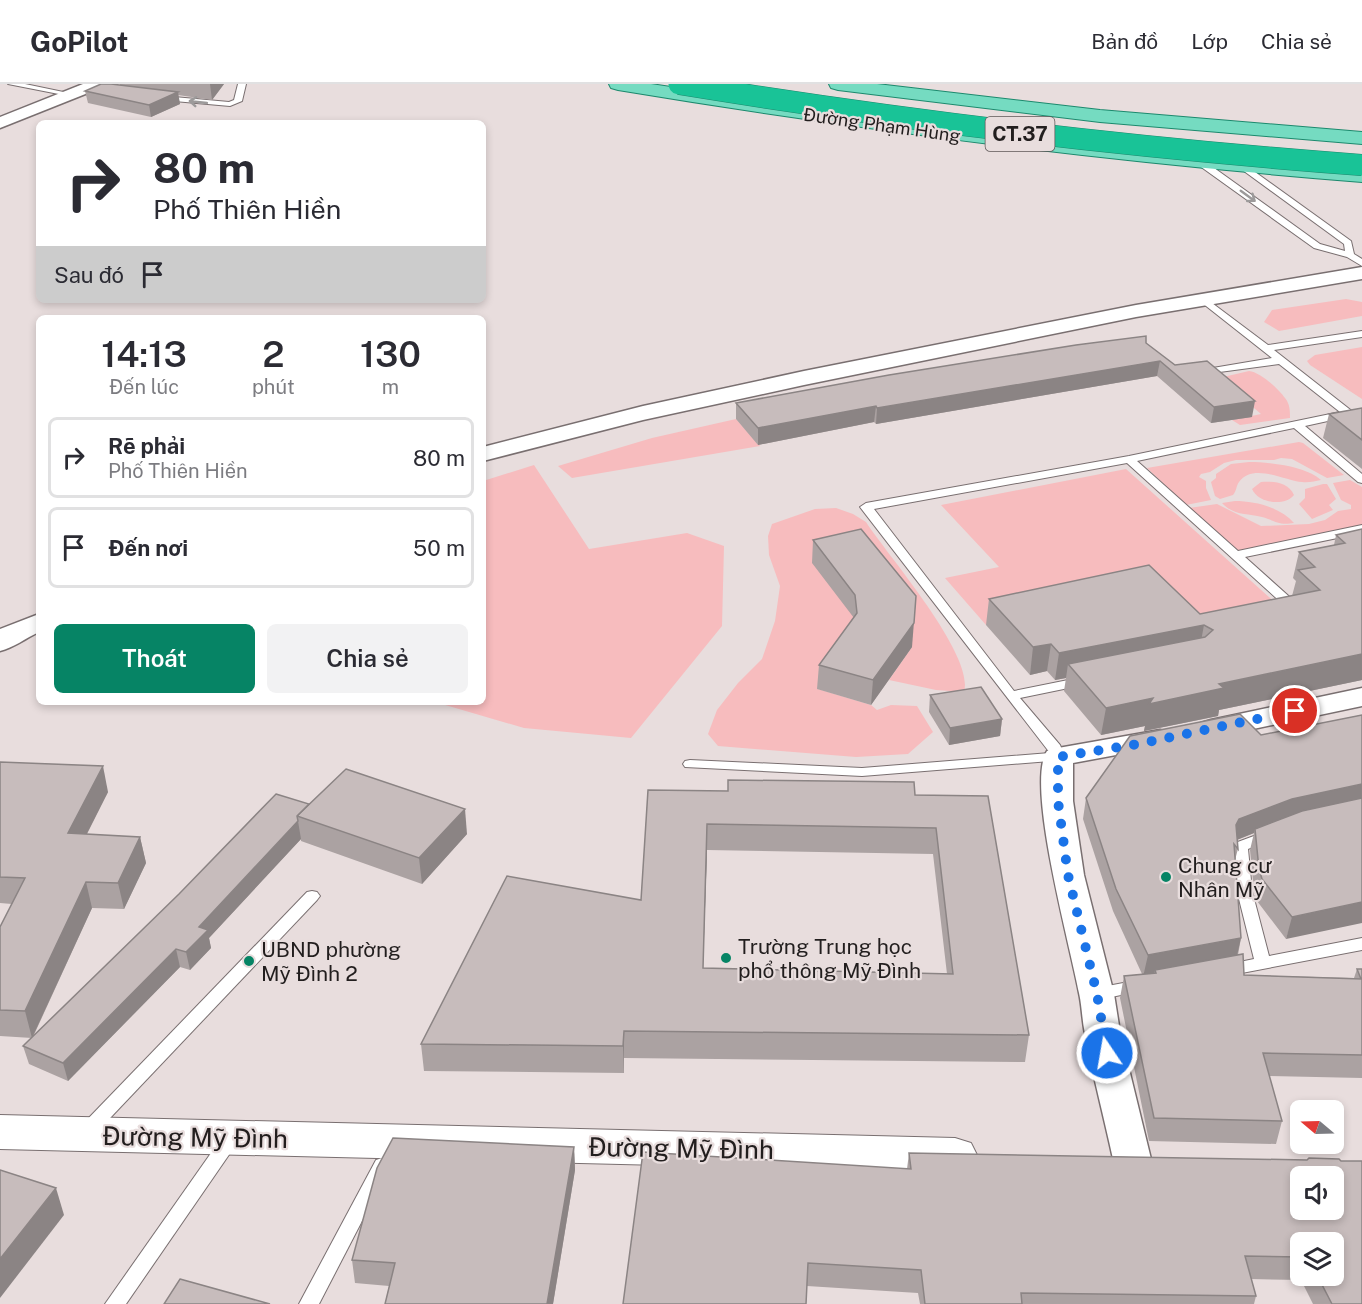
<!DOCTYPE html>
<html lang="vi">
<head>
<meta charset="utf-8">
<style>
	:root { --surface:#fff; --page:#f2f2f3; --text:#2b2b33; --muted:#7c7c81; --line:#e1e1e2; --accent:#068465 }
	body { margin:0; font-family:"Public Sans",sans-serif; background:var(--page); color:var(--text); height:100vh; display:flex; flex-direction:column; font-size:22px; white-space:nowrap }
	* { box-sizing:border-box; margin:0 }
	p { font-size:20px; color:var(--muted) }
	.icon { flex:none; width:33px; height:33px; fill:none; stroke:currentColor; stroke-width:2; stroke-linecap:round; stroke-linejoin:round }
	.map { position:relative; flex:1; overflow:hidden }
	.drawer { position:absolute; left:36px; top:231px; width:450px; height:390px; display:flex; flex-direction:column; background:var(--surface); border-radius:9px; box-shadow:0 3px 9px #0003 }
	.drawer>* { flex:none }
	.guide { position:absolute; left:36px; top:36px; width:450px; height:183px; border-radius:9px; box-shadow:0 3px 9px #0003; background:#fff; color:var(--text); overflow:hidden }
	.needle { width:39px; rotate:289deg }
	.buttons { position:absolute; left:1290px; top:1016px; display:grid; gap:12px }
	.buttons a { display:grid; place-items:center; width:54px; height:54px; border-radius:9px; background:var(--surface); box-shadow:0 3px 9px #0003; font-size:30px }
	.pin { position:absolute; display:grid; place-items:center; width:51px; height:51px; color:#fff; margin:-26px; border:3px solid #fff; border-radius:50%; box-shadow:0 2px 6px #0007 }
	.me { position:absolute; width:66px; margin:-33px; rotate:348deg; stroke-linejoin:round; filter:drop-shadow(0 0 4px #0008) }
	.turn { display:flex; align-items:center; gap:21px; height:126px; padding:0 18px; font-size:27px }
	.turn .icon { width:78px; height:78px; stroke-width:2.5 }
	.turn b { display:block; font-size:42px; line-height:51px }
	.then { display:flex; align-items:center; height:57px; padding:0 18px; background:#0003; gap:12px; font-size:22px }
	.eta { display:flex; justify-content:space-evenly; align-items:center; height:102px; text-align:center }
	.eta b { font-size:36px; font-weight:600; line-height:42px }
	.primary-button { display:flex; gap:12px; margin-top:auto; padding:12px 18px }
	.primary-button a { flex:1; height:69px; border-radius:9px; background:var(--accent); color:#fff; font-size:24px; font-weight:600; line-height:69px; text-align:center }
	.primary-button a+a { background:var(--page); color:var(--text) }
	ul { padding:0; list-style:none }
	li { display:flex; align-items:center; gap:18px; height:81px; margin:0 12px 9px; padding:0 6px; border:3px solid var(--line); border-radius:9px }
	li div { flex:1 }
	li b { display:block; font-size:22px }
	li em { font-style:normal }
	header { display:flex; align-items:center; gap:36px; box-sizing:border-box; height:84px; padding:0 30px; background:var(--surface); border-bottom:2px solid var(--line) }
	header strong { font-size:28px }
	nav { display:flex; gap:33px; margin-inline-start:auto; font-size:21px }
	.map>svg:first-child { display:block }
	.green { fill:#f7bcbe }
	.lines { fill:none; stroke-linecap:round; stroke-linejoin:round }
	.service-casing { stroke:#796f70; stroke-width:2 }
	.minor-casing { stroke:#796f70; stroke-width:3 }
	.tertiary-casing { stroke:#796f70; stroke-width:2 }
	.primary-casing { stroke:#1c896d; stroke-width:2 }
	.service { fill:#fff; fill-rule:evenodd }
	.minor { fill:#fff; fill-rule:evenodd }
	.tertiary { fill:#fff; fill-rule:evenodd }
	.primary { fill:#75dbc1; fill-rule:evenodd }
	.motorway-bridge-casing { stroke:#1c896d; stroke-width:22; stroke-linecap:butt }
	.motorway-bridge { stroke:#19c397; stroke-width:21 }
	.wall { fill:#aba2a2; fill-rule:evenodd }
	.shaded-wall { fill:#8b8484 }
	.building { fill:#c7bcbc; stroke:#8b8484; stroke-width:1.5; fill-rule:evenodd }
	.oneway { stroke:#9c9a9a }
	.route { stroke:#1a73e8; stroke-width:10; stroke-dasharray:0 18 }
	.poi-dot { fill:#068465; stroke:#e8dddd; stroke-width:2 }
	.labels { text-anchor:middle; dominant-baseline:central; stroke-width:4.5; stroke-linejoin:round; paint-order:stroke }
	.far-street-label { font-size:18px; fill:#221e1e; stroke:#e8dddd }
	.shield { fill:#e8dddd; stroke:#5d5757; stroke-width:1.5 }
	.shield-label { font-size:20px; font-weight:bold; fill:#221e1e }
	.poi-label { font-size:21px; fill:#221e1e; stroke:#e8dddd; text-anchor:start }
	.near-street-label { font-size:26px; fill:#221e1e; stroke:#e8dddd }
</style>
</head>
<body>
<header>
<strong>GoPilot</strong>
<nav><a>Bản đồ</a><a>Lớp</a><a>Chia sẻ</a></nav>
</header>
<div class="map">
<svg width="1362" height="1220" viewBox="0 0 1362 1220">
	<rect width="100%" height="100%" fill="#e8dddd"/>
	<g class="green">
		<polygon points="1346,215 1362,218 1362,232 1279,247 1264,238 1272,226"/>
		<polygon points="1362,263 1362,315 1310,281 1307,277 1315,271"/>
		<path d="M1249 287C1260 288 1279 305 1285 314 1290 320 1290 327 1290 334L1240 341 1232 336 1261 330 1219 294Z"/>
		<polygon points="736,335 760,362 572,394 558,382 652,354"/>
		<polygon points="1299,358 1303,359 1344,391 1327,394 1292,375 1281,374 1274,376 1236,376 1224,379 1210,388 1201,390 1199,393 1206,397 1206,404 1211,416 1186,421 1147,384"/>
		<path d="M1249 378C1269 378 1306 382 1321 396 1315 397 1309 399 1302 398 1285 397 1253 378 1239 398 1236 402 1237 406 1233 411L1220 415 1215 412 1211 398 1216 394V390L1231 380Z"/>
		<polygon points="534,381 589,465 687,449 724,462 722,542 631,654 524,644 435,618 483,618 483,397"/>
		<polygon points="1126,385 1290,532 1192,554 1144,507 986,541 945,494 999,483 941,421"/>
		<polygon points="1350,396 1362,403 1362,441 1239,468 1189,424 1217,420 1261,442 1309,440 1325,436 1338,427 1351,425 1351,421 1341,416 1333,399"/>
		<path d="M1261 398C1273 397 1288 398 1294 411 1284 423 1258 419 1252 405Z"/>
		<polygon points="1323,400 1327,400 1336,415 1329,421 1333,426 1312,435 1299,420 1305,414 1305,405"/>
		<path d="M1235 417C1255 417 1280 423 1294 439 1278 442 1274 436 1262 433 1247 429 1234 432 1222 419Z"/>
		<path d="M836 424 853 430 866 438C888 472 975 571 964 608L936 606 889 596 912 563 854 534 818 605 871 621 877 626 891 621 917 622 933 648 908 670 856 673 718 662 708 650 717 626 738 599 762 575 775 537 780 502 769 471 768 452 772 440 815 425Z"/>
	</g>
	<g class="lines">
		<g class="service-casing">
			<g id="service">
				<polygon points="8,0 25,0 73,10 69,12"/>
				<polygon points="238,0 246,0 242,17 230,22 163,16 159,14 163,12 229,18 234,16"/>
				<polygon points="1197,76 1203,76 1320,160 1345,167 1344,160 1237,82 1244,80 1351,157 1354,170 1362,175 1362,182 1347,173 1314,164 1197,80"/>
				<polygon points="1204,213 1268,261 1362,247 1362,253 1274,266 1362,335 1362,343 1346,333 1305,342 1362,390 1362,399 1358,398 1294,344 1137,377 1238,467 1362,441 1362,449 1245,473 1293,516 1295,519 1293,522 1285,522 1127,379 874,425 1014,607 1083,593 1088,594 1090,597 1088,600 1020,614 1060,661 1065,673 1063,676 862,692 685,683 683,680 685,677 690,676 862,684 1050,669 860,423 866,419 1129,372 1340,328 1279,280 1197,291 1197,287 1201,286 1272,274 1201,218 1199,216"/>
				<polygon points="1270,746 1275,748 1277,751 1275,754 1248,765 1252,807 1269,872 1362,854 1362,866 1226,892 1220,890 1218,886 1220,882 1254,875 1237,807 1233,762 1235,759"/>
				<polygon points="312,807 317,808 320,812 317,816 93,1052 87,1054 81,1052 78,1047 81,1042 307,808"/>
				<polygon points="1139,896 1145,898 1147,902 1145,906 1097,916 1091,914 1089,910 1091,906 1097,904"/>
				<polygon points="229,1050 235,1052 238,1057 235,1062 126,1220 105,1220 223,1052"/>
				<polygon points="382,1074 388,1076 391,1081 319,1220 299,1220 376,1076"/>
			</g>
		</g>
		<g class="minor-casing">
			<g id="minor">
				<polygon points="83,0 105,0 103,3 0,44 0,33"/>
				<polygon points="1362,183 1362,195 1136,233 804,301 643,336 483,377 483,363 643,322 804,287 1136,221"/>
				<path d="M39 530V548C26 554 13 564 0 567V545Z"/>
				<polygon points="1362,604 1362,622 1211,654 1201,651 1196,645 1201,639 1211,636"/>
				<path d="M1160 646 1170 649 1175 655 1170 661 1073 679V717L1084 791 1114 910 1120 948 1151 1075 1145 1086 1132 1090 1119 1086 1113 1075C1104 1033 1093 992 1085 950 1082 936 1082 922 1079 909 1071 864 1025 700 1047 667L1058 664Z"/>
			</g>
		</g>
		<g class="tertiary-casing">
			<polygon id="tertiary" points="0,1031 955,1054 971,1059 977,1071 971,1083 955,1088 0,1065"/>
		</g>
		<g class="primary-casing">
			<g id="primary">
				<path d="M609 0H651L896 37 1082 60 1362 86V98C1112 78 865 47 618 6L611 4Z"/>
				<polygon points="829,0 877,0 1100,26 1362,48 1362,60 1100,38 838,6 831,4"/>
			</g>
		</g>
		<use href="#service" class="service"/>
		<use href="#minor" class="minor"/>
		<use href="#tertiary" class="tertiary"/>
		<use href="#primary" class="primary"/>
		<g class="motorway-bridge-casing">
			<path id="motorway-bridge" d="M679 0C906 37 1133 64 1362 81"/>
		</g>
		<use href="#motorway-bridge" class="motorway-bridge"/>
	</g>
	<g class="wall">
		<polygon points="120,0 224,0 212,16 178,11 180,20 151,33 88,19 85,7 120,1"/>
		<polygon points="1146,259 1175,281 1252,333 1211,339 1157,292 876,340 874,338 758,361 736,335 736,319"/>
		<polygon points="1362,324 1362,385 1323,354 1329,330"/>
		<polygon points="1362,445 1362,596 1219,626 1218,632 1144,647 1145,642 1101,651 1064,607 1066,594 1055,596 1047,587 1030,591 986,541 989,515 1200,530 1292,512 1296,497 1293,494 1299,468 1334,461 1336,451"/>
		<polygon points="813,456 912,563 871,621 817,605 819,581 854,534 812,479"/>
		<polygon points="930,611 1002,635 1000,652 949,661 929,628"/>
		<polygon points="1362,631 1286,855 1257,817 1254,807 1250,766 1254,749 1237,756 1238,765 1235,776 1241,854 1238,871 1244,891 1354,894 1357,885 1362,885 1362,994 1269,992 1282,1037 1276,1060 1149,1057 1120,914 1124,892 1142,890 1113,827 1083,735 1086,714 1261,651"/>
		<polygon points="0,678 108,708 87,750 140,753 146,779 124,825 92,824 33,953 309,720 467,750 422,800 301,757 301,755 209,854 211,864 190,886 180,883 68,997 29,980 23,962 32,954 0,952 0,843 12,820 0,819"/>
		<path d="M648 706 988 712 1029 951 1025 978 624 974V989L424 987 421 960 641 816ZM707 766 933 770 947 890 703 884Z"/>
		<polygon points="574,1063 575,1086 553,1220 385,1220 389,1202 355,1199 352,1176"/>
		<path d="M909 1069 1307 1076 1362 1220H1313L1301 1196 1251 1195 1256 1212 1254 1220H920L918 1209 807 1202 623 1220 907 1085ZM1300 1158 1334 1191H1300Z"/>
	</g>
	<g class="shaded-wall">
		<polygon points="210,0 224,0 212,16"/>
		<polygon points="178,8 180,20 151,33 149,21"/>
		<polygon points="1160,277 1157,292 876,340 877,324"/>
		<polygon points="1255,317 1252,333 1211,339 1214,323"/>
		<polygon points="876,322 874,338 758,361 758,344"/>
		<polygon points="916,512 912,563 871,621 873,596"/>
		<polygon points="1204,541 1199,568 1068,580 1066,594 1055,596 1059,569"/>
		<polygon points="1051,560 1047,587 1030,591 1033,563"/>
		<polygon points="1362,570 1362,596 1219,626 1218,632 1144,647 1145,642 1101,651 1106,624"/>
		<polygon points="1002,635 1000,652 949,661 950,644"/>
		<polygon points="103,682 108,708 74,775 68,749"/>
		<polygon points="1362,700 1362,721 1255,745 1254,749 1234,757 1236,741 1239,735 1292,715"/>
		<polygon points="465,725 467,750 422,800 419,774"/>
		<polygon points="298,737 301,755 209,854 211,864 190,886 186,868 199,843"/>
		<polygon points="707,740 707,766 702,911 703,884"/>
		<polygon points="140,753 146,779 124,825 118,799"/>
		<polygon points="86,798 92,824 32,954 25,927"/>
		<polygon points="1362,818 1362,839 1286,855 1292,833"/>
		<polygon points="1241,854 1236,876 1155,886 1154,891 1143,893 1148,871"/>
		<polygon points="176,865 180,883 68,997 63,979"/>
		<polygon points="624,947 624,989 623,962"/>
		<polygon points="574,1063 575,1086 553,1220 547,1220"/>
		<polygon points="56,1104 64,1131 0,1214 0,1175"/>
	</g>
	<g class="building">
		<polygon points="101,0 111,0 178,8 149,21 85,7"/>
		<polygon points="1146,252 1146,259 1175,281 1207,277 1255,317 1214,323 1160,277 877,324 876,322 758,344 736,319 889,291 1076,261"/>
		<polygon points="1362,324 1362,356 1329,330"/>
		<polygon points="861,445 916,512 914,539 873,596 819,581 857,529 855,511 813,456"/>
		<polygon points="1362,445 1362,570 1219,600 1224,604 1149,620 1153,614 1106,624 1068,580 1205,553 1213,546 1204,541 1059,569 1051,560 1033,563 989,515 1149,481 1200,530 1320,506 1298,486 1315,483 1299,468 1345,459 1336,451"/>
		<polygon points="981,603 1002,635 950,644 930,611"/>
		<polygon points="1240,630 1261,651 1362,631 1362,700 1292,715 1239,735 1236,741 1238,765 1234,760 1241,854 1148,871 1116,805 1086,714 1130,652"/>
		<polygon points="0,678 103,682 68,749 140,753 118,799 86,798 25,927 0,926 0,843 25,794 0,793"/>
		<polygon points="346,685 465,725 419,774 297,732"/>
		<path d="M728 696 914 698 915 711 988 712 1029 951 624 947 623 962 421 960 507 792 641 816 648 706 728 707ZM707 740 936 744 953 890 703 884Z"/>
		<polygon points="276,710 309,720 297,732 298,737 199,843 208,846 186,868 176,865 63,979 23,962 179,810"/>
		<polygon points="1362,714 1362,818 1292,833 1262,795 1259,785 1255,745 1302,727"/>
		<polygon points="1243,870 1244,891 1361,895 1357,885 1362,885 1362,971 1263,969 1282,1037 1154,1034 1124,892 1156,889 1155,886"/>
		<polygon points="393,1054 574,1063 547,1220 385,1220 395,1179 352,1176 377,1084"/>
		<path d="M643 1068 911 1085 909 1069 1307 1076 1309 1074 1339 1075 1341 1077H1362V1220H1332L1317 1191H1334V1158H1300V1173L1245 1172 1256 1212 1021 1209 1022 1220H925L921 1186 808 1179 806 1220H623ZM1300 1092H1334V1125H1300Z"/>
		<polygon points="0,1086 56,1104 0,1175"/>
		<polygon points="180,1195 270,1220 164,1220"/>
	</g>
	<defs><path id="oneway-shaft" d="M-6 0H5M1.5-3L5.5 0L1.5 3" fill="none" stroke-width="1.6" stroke-linecap="round" stroke-linejoin="round" transform="scale(1.5)"/></defs>
	<g class="oneway">
		<use href="#oneway-shaft" transform="translate(198 18) rotate(-174)"/>
		<use href="#oneway-shaft" transform="translate(1248 112) rotate(36)"/>
	</g>
	<g class="lines">
		<polyline class="route" points="1107,969 1097,910 1068,791 1058,717 1058,673 1138,660 1295,627"/>
	</g>
	<g class="poi-dot">
		<circle cx="1166" cy="793" r="6"/>
		<circle cx="726" cy="874" r="6"/>
		<circle cx="249" cy="877" r="6"/>
	</g>
	<g class="labels">
		<g class="far-street-label">
			<text transform="translate(882 41) rotate(8)">Đường Phạm Hùng</text>
		</g>
		<rect class="shield" x="985.5" y="33" width="69" height="34" rx="4.5"/>
		<g class="shield-label">
			<text x="1020" y="50">CT.37</text>
		</g>
		<g class="poi-label">
			<text x="1178" y="781">Chung cư<tspan x="1178" dy="24">Nhân Mỹ</tspan></text>
			<text x="738" y="862">Trường Trung học<tspan x="738" dy="24">phổ thông Mỹ Đình</tspan></text>
			<text x="261" y="865">UBND phường<tspan x="261" dy="24">Mỹ Đình 2</tspan></text>
		</g>
		<g class="near-street-label">
			<text transform="translate(195 1053) rotate(1)">Đường Mỹ Đình</text>
			<text transform="translate(681 1064) rotate(1)">Đường Mỹ Đình</text>
		</g>
	</g>
</svg>
<div class="buttons">
<a><svg class="needle" viewBox="-14 -14 28 28"><path d="M0-13l5 13h-10z" fill="#e53935"/><path d="M0 13l5-13h-10z" fill="#7c7c81"/></svg></a>
<a><svg class="icon" aria-label="sound" viewBox="0 0 24 24"><path d="M4 9h4l5-4v14l-5-4H4zM17 9q2 3 0 6"/></svg></a>
<a><svg class="icon" aria-label="layers" viewBox="0 0 24 24"><path d="M12 4l9 5-9 5-9-5zM3 14l9 5 9-5"/></svg></a>
</div>
<div class="pin" style="left:1295px;top:627px;background:#d93025"><svg class="icon" aria-label="arrive" viewBox="0 0 24 24"><path d="M6 21V4h12l-3 4 3 4H6"/></svg></div>
<svg class="me" style="left:1107px;top:969px" viewBox="-20 -20 40 40"><circle r="17" fill="#1a73e8" stroke="#fff" stroke-width="3"/><path d="M0-11L8 9 0 5-8 9z" fill="#fff"/></svg>
<div class="guide">
<div class="turn"><svg class="icon" aria-label="right" viewBox="0 0 24 24"><path d="M7 20v-9h11M14 6l5 5-5 5"/></svg><div><b>80 m</b>Phố Thiên Hiền</div></div>
<div class="then">Sau đó<svg class="icon" aria-label="arrive" viewBox="0 0 24 24"><path d="M6 21V4h12l-3 4 3 4H6"/></svg></div>
</div>
<section class="drawer">
<div class="eta">
<div><b>14:13</b><p>Đến lúc</p></div>
<div><b>2</b><p>phút</p></div>
<div><b>130</b><p>m</p></div>
</div>
<ul>
<li><svg class="icon" aria-label="right" viewBox="0 0 24 24"><path d="M7 20v-9h11M14 6l5 5-5 5"/></svg><div><b>Rẽ phải</b><p>Phố Thiên Hiền</p></div><em>80 m</em></li>
<li><svg class="icon" aria-label="arrive" viewBox="0 0 24 24"><path d="M6 21V4h12l-3 4 3 4H6"/></svg><div><b>Đến nơi</b></div><em>50 m</em></li>
</ul>
<div class="primary-button"><a>Thoát</a><a>Chia sẻ</a></div>
</section>
</div>
</body>
</html>
